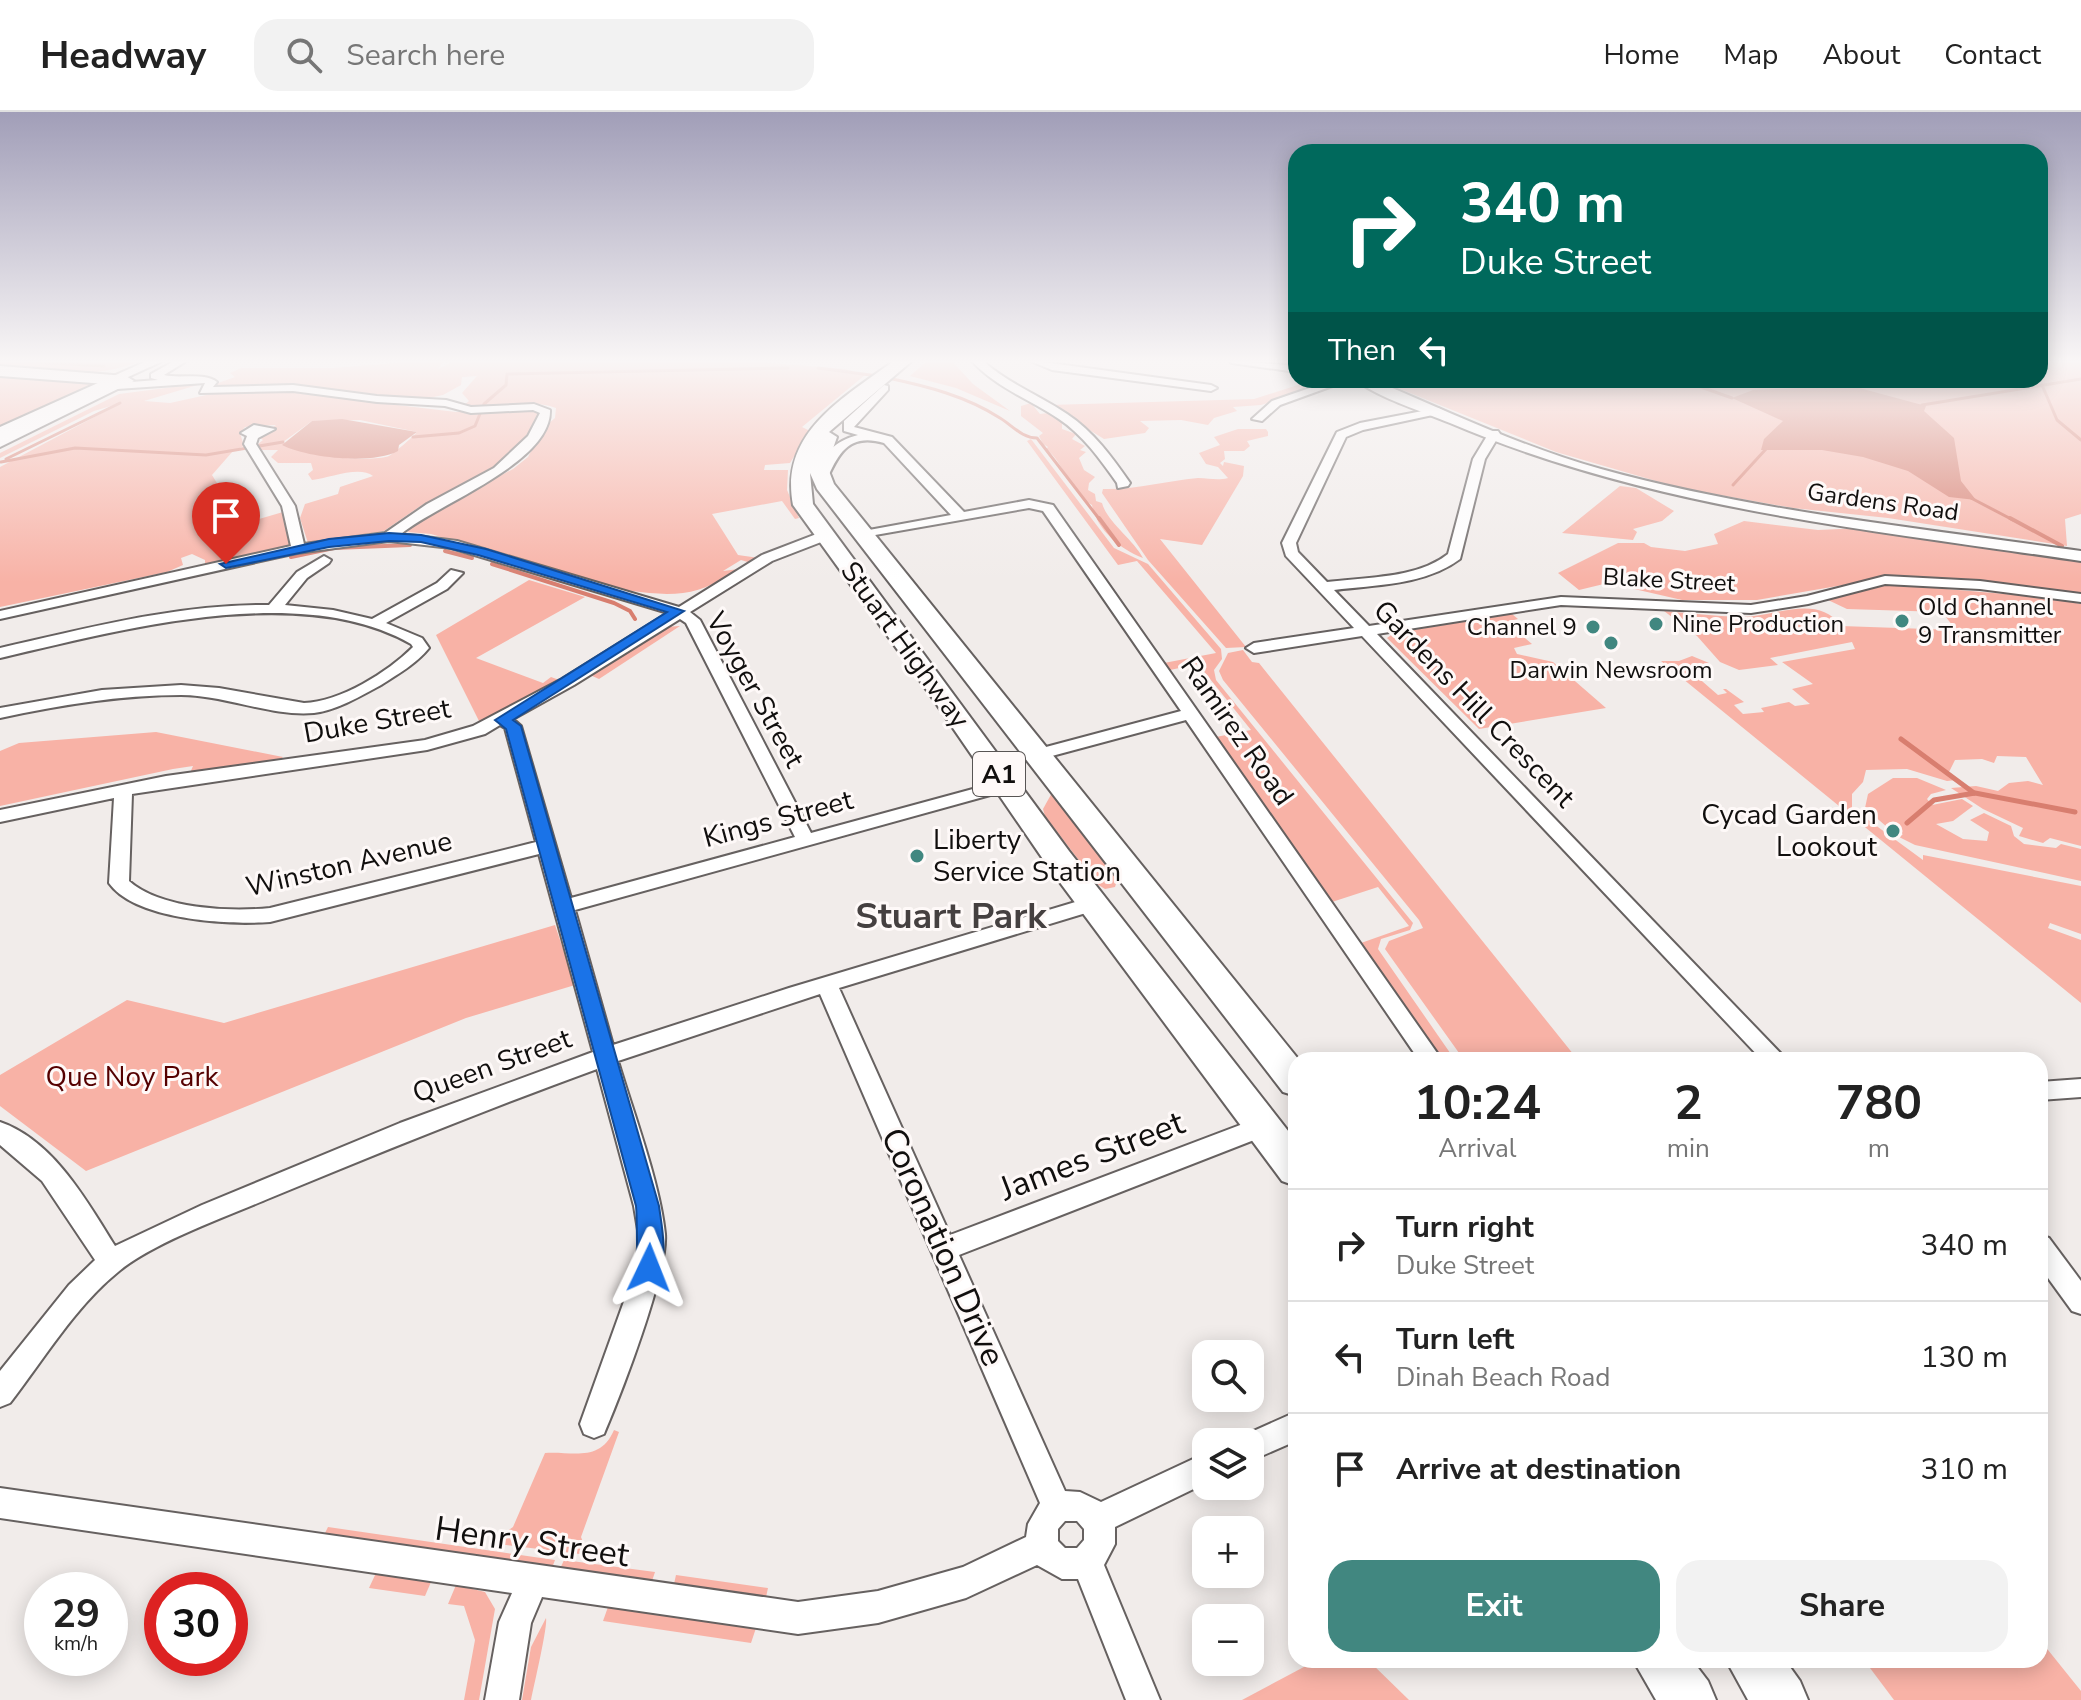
<!DOCTYPE html>
<html lang="en">
<head>
<meta charset="utf-8">
<style>
	:root { --surface:#fff; --page:#f2f2f2; --text:#222; --muted:#767676; --line:#e0e0e0; --accent:#418780 }
	body { margin:0; font-family:"Nunito Sans",sans-serif; background:var(--page); color:var(--text); height:100vh; display:flex; flex-direction:column; font-size:30px; white-space:nowrap }
	* { box-sizing:border-box; margin:0 }
	p { font-size:26px; color:var(--muted) }
	.icon { flex:none; width:44px; height:44px; fill:none; stroke:currentColor; stroke-width:2; stroke-linecap:round; stroke-linejoin:round }
	.map { position:relative; flex:1; overflow:hidden }
	.side { position:absolute; left:1288px; top:940px; width:760px; height:616px; display:flex; flex-direction:column; background:var(--surface); border-radius:24px; box-shadow:0 4px 20px #0003 }
	.side>* { flex:none }
	.hud { position:absolute; left:1288px; top:32px; width:760px; height:244px; border-radius:24px; box-shadow:0 4px 20px #0003; background:#00695c; color:#fff; overflow:hidden }
	.controls { position:absolute; left:1192px; top:1228px; display:grid; gap:16px }
	.controls a { display:grid; place-items:center; width:72px; height:72px; border-radius:16px; background:var(--surface); box-shadow:0 4px 20px #0003; font-size:40px }
	.speed { position:absolute; left:24px; top:1460px; display:flex; gap:16px; font-size:40px; font-weight:700; text-align:center }
	.speed>* { display:grid; place-content:center; width:104px; height:104px; border-radius:50%; background:var(--surface); box-shadow:0 4px 20px #0003; line-height:1 }
	.speed small { font-size:20px; font-weight:400 }
	.speed .limit { border:12px solid #d22; background:#fff; color:#111 }
	.pin { position:absolute; display:grid; place-items:center; width:68px; height:68px; color:#fff; margin:-82px -34px; border-radius:50% 50% 50% 0; rotate:-45deg; box-shadow:0 0 8px #0007 }
	.pin .icon { rotate:45deg }
	.me { position:absolute; width:88px; margin:-44px; rotate:2deg; stroke-linejoin:round; filter:drop-shadow(0 0 6px #0008) }
	.turn { display:flex; align-items:center; gap:28px; height:168px; padding:0 40px; font-size:36px }
	.turn .icon { width:104px; height:104px; stroke-width:2.5 }
	.turn b { display:block; font-size:56px; line-height:68px }
	.then { display:flex; align-items:center; height:76px; padding:0 40px; background:#0003; gap:16px; font-size:30px }
	.eta { display:flex; justify-content:space-evenly; align-items:center; height:136px; text-align:center }
	.eta b { font-size:48px; font-weight:700; line-height:56px }
	.action { display:flex; gap:16px; margin-top:auto; padding:16px 40px }
	.action a { flex:1; height:92px; border-radius:24px; background:var(--accent); color:#fff; font-size:32px; font-weight:700; line-height:92px; text-align:center }
	.action a+a { background:var(--page); color:var(--text) }
	ul { padding:0; list-style:none }
	li { display:flex; align-items:center; gap:24px; height:112px; padding:0 40px; border-top:2px solid var(--line) }
	li div { flex:1 }
	li b { display:block; font-size:30px }
	li em { font-style:normal }
	header { display:flex; align-items:center; gap:48px; box-sizing:border-box; height:112px; padding:0 40px; background:var(--surface); border-bottom:2px solid var(--line) }
	header strong { font-size:38px }
	nav { display:flex; gap:44px; margin-inline-start:auto; font-size:28px }
	.search { width:560px; height:72px; background:var(--page); display:flex; align-items:center; gap:20px; box-sizing:border-box; padding:0 28px; border-radius:24px; color:var(--muted); font-size:30px }
	.map>svg:first-child { display:block }
	.green { fill:#f8b2a6; fill-rule:evenodd }
	.water { fill:#d87e6f }
	.lines { fill:none; stroke-linecap:round; stroke-linejoin:round }
	.stream-far2 { stroke:#d87e6f; stroke-width:3 }
	.stream-far1 { stroke:#d87e6f; stroke-width:4 }
	.stream { stroke:#d87e6f; stroke-width:5 }
	.minor-casing { stroke:#666160; stroke-width:4 }
	.tertiary-casing { stroke:#666160; stroke-width:4 }
	.primary-casing { stroke:#666160; stroke-width:4 }
	.trunk-casing { stroke:#666160; stroke-width:4 }
	.minor { fill:#fff; fill-rule:evenodd }
	.tertiary { fill:#fff; fill-rule:evenodd }
	.primary { fill:#fff; fill-rule:evenodd }
	.trunk { fill:#fff; fill-rule:evenodd }
	.route { fill:#1a73e8; stroke:#114b97; stroke-width:2 }
	.poi-dot { fill:#418780; stroke:#fef9f8; stroke-width:3 }
	.labels { text-anchor:middle; dominant-baseline:central; stroke-width:6; stroke-linejoin:round; paint-order:stroke }
	.far-street-label { font-size:24px; fill:#110f0e; stroke:#fef9f8 }
	.far-poi-label { font-size:24px; fill:#110f0e; stroke:#fef9f8; text-anchor:start }
	.shield { fill:#fef9f8; stroke:#585554; stroke-width:2 }
	.shield-label { font-size:26px; font-weight:bold; fill:#110f0e }
	.street-label { font-size:28px; fill:#110f0e; stroke:#fef9f8 }
	.poi-label { font-size:28px; fill:#110f0e; stroke:#fef9f8; text-anchor:end }
	.park-label { font-size:28px; fill:#500; stroke:#fef9f8 }
	.near-street-label { font-size:34px; fill:#110f0e; stroke:#fef9f8 }
	.district-label { font-size:36px; font-weight:bold; fill:#454040; stroke:#fef9f8 }
</style>
</head>
<body>
<header>
<strong>Headway</strong>
<div class="search"><svg class="icon" aria-label="search" viewBox="0 0 24 24"><circle cx="10" cy="10" r="6"/><path d="M15 15l6 6"/></svg>Search here</div>
<nav><a>Home</a><a>Map</a><a>About</a><a>Contact</a></nav>
</header>
<div class="map">
<svg width="2081" height="1588" viewBox="0 0 2081 1588">
	<rect width="100%" height="100%" fill="#f1ecea"/>
	<g class="green">
		<path d="M0 248H144C92 268 55 260 0 257Z"/>
		<path d="M431 248H445L438 257 456 248H736L845 257 865 263 802 315 810 319 790 351 765 353 764 358H788L787 378 799 406 795 407 782 389 712 402 738 443 759 446 751 451 741 448 723 459 739 457C722 467 704 479 683 481 617 489 498 442 431 422L408 420 411 411 513 357 528 345 543 316 555 306 556 296C526 285 494 298 463 294L469 289 462 281 477 264 462 265 461 273 443 283 419 288 308 274H210L235 265 230 261 241 256H333Z"/>
		<polygon points="928,248 951,248 973,272 1010,299 956,276 910,264"/>
		<polygon points="2040,248 2081,248 2081,402 2065,407 2067,434 1888,406 1793,396 1680,376 1556,340 1378,268 2040,268"/>
		<polygon points="0,263 99,270 0,316"/>
		<polygon points="1304,268 1337,268 1261,293 1233,295 1237,299 1214,306 1208,313 1181,308 1140,309 1149,316 1145,321 1104,327 1049,293 1254,287 1304,271"/>
		<path d="M204 271 144 289 170 291 211 282 279 279 456 300 529 297 540 301 524 335 482 366 422 393 384 419 308 431 300 406 305 392 338 382 340 375 373 364C360 353 329 366 312 368L308 362 313 358 311 351H278L271 345 278 338H261L258 332 263 328 259 325 276 313 245 315 240 321 244 334 233 339 212 363 220 376 215 386 223 403 252 409 283 400 292 434 205 454V448L192 442 181 446 183 453 167 460 0 495V355L121 291 94 299 0 346V341L119 282ZM360 308 417 320C413 325 393 342 389 344 369 351 298 344 283 330L312 309Z"/>
		<path d="M1031 291 1040 302 1048 301 1062 310V317L1076 322 1072 327 1085 334 1080 338 1086 340 1079 346 1084 358 1095 365 1089 371 1088 378 1095 382 1096 389 1102 391C1107 410 1133 427 1143 446 1119 437 1096 416 1092 393 1072 382 1062 348 1046 337L1048 335 1043 332 1039 324 1043 321 1021 304V294Z"/>
		<path d="M1238 317H1266L1268 320V324L1247 329 1250 334 1244 339H1224L1225 347 1220 351 1223 354 1224 350 1244 354 1243 364 1202 433 1160 427 1246 535 1226 536 1148 448 1102 381 1103 377C1136 378 1165 369 1198 366 1210 366 1216 369 1228 366L1218 355 1206 352 1199 341 1220 333 1214 325Z"/>
		<polygon points="1031,327 1114,436 1148,452 1221,537 1222,547 1214,558 1216,568 1413,811 1410,818 1381,827 1378,837 1455,948 1443,948 1361,831 1409,814 1378,775 1332,790 1216,625 1251,618 1198,552 1170,558 1164,551 1216,541 1137,449 1118,453 1027,329"/>
		<polygon points="1620,374 1636,376 1674,399 1662,409 1633,417 1637,420 1633,428 1562,421"/>
		<polygon points="1744,409 1818,418 1862,416 2081,447 2081,485 1878,467 1757,488 1682,488 1608,471 1579,478 1558,461 1618,431 1644,431 1651,435 1685,439 1718,432 1714,422"/>
		<polygon points="529,468 585,485 476,546 543,571 551,565 562,569 500,605 495,602 480,611 436,523"/>
		<path d="M1888 472 2050 486 2081 492V734L2050 726 2043 731 2019 724 2023 716 1983 697 1951 676 1976 674 1998 679 2009 671 2028 669 2043 673 2026 645 1997 644 1994 651 1982 647 1955 648 1949 660 1956 668 1947 669 1907 657 1866 658 1863 670 1852 682V696L1923 748V743L2081 774V822L2050 811 2048 816 2081 828V891L1661 549H1679L1692 544 1709 551 1695 563 1718 583 1727 581 1723 577H1726L1744 590 1734 593 1743 602 1764 600 1761 596 1789 590 1795 594 1810 592 1792 577 1813 572 1782 550 1855 537 1852 530 1770 546 1778 553 1739 558 1720 550 1697 524 1664 499C1689 501 1715 504 1740 505 1773 506 1817 480 1841 514L1956 518 1942 500 1847 497 1828 488 1839 480Z"/>
		<polygon points="1512,502 1518,507 1506,510 1532,532 1514,536 1517,542 1553,550 1606,596 1479,617 1387,526 1394,521"/>
		<polygon points="680,514 599,567 590,563 665,515"/>
		<polygon points="1243,538 1252,550 1259,551 1578,948 1464,948 1385,837 1389,829 1423,816 1419,808 1223,568 1219,559 1228,541"/>
		<polygon points="156,620 283,645 276,651 190,661 193,654 173,657 0,694 0,639 19,631"/>
		<polygon points="1893,666 1917,666 1946,678 1931,682 1927,687 1932,693 1962,687 1973,694 1953,709 1936,712 1963,727 1987,729 1989,720 1970,708 1984,701 2011,714 2014,724 2024,732 2056,736 2061,732 2081,737 2081,769 1915,733 1899,725 1903,722 1887,715 1865,696 1868,682"/>
		<polygon points="1053,679 1118,765 1115,775 1105,777 1097,772 1045,704 1043,697"/>
		<polygon points="555,813 575,873 466,906 86,1059 0,994 0,963 127,888 224,911"/>
		<path d="M614 1318 619 1320 581 1425 588 1443 490 1431 513 1415 545 1341C572 1339 600 1351 614 1318Z"/>
		<polygon points="328,1415 555,1448 552,1456 324,1423"/>
		<polygon points="564,1448 655,1460 652,1469 560,1457"/>
		<polygon points="376,1461 431,1470 425,1484 369,1476"/>
		<polygon points="676,1463 768,1476 766,1485 674,1472"/>
		<polygon points="456,1473 485,1480 495,1497 479,1588 464,1588 475,1528 464,1494 448,1492"/>
		<polygon points="608,1495 756,1516 751,1531 603,1509"/>
		<path d="M546 1506C548 1514 534 1573 531 1588H522L531 1535Z"/>
		<polygon points="2040,1528 2081,1579 2081,1588 1894,1588 1864,1548 2040,1548"/>
		<polygon points="1317,1548 1368,1548 1409,1588 1242,1588"/>
	</g>
	<g class="water">
		<polygon points="1852,274 1926,294 1924,299 1954,326 1961,369 1976,388 1949,385 1908,359 1863,345 1822,338 1761,338 1764,327 1783,309 1732,286 1753,278"/>
		<path d="M342 307 417 320 399 333 398 339C372 353 308 346 282 333L312 309Z"/>
	</g>
	<g class="lines">
		<g class="stream-far2">
			<polyline points="0,248 104,254"/>
			<polyline points="818,256 878,264"/>
			<path d="M888 266C926 274 966 284 1000 306 1013 314 1022 326 1037 326L1100 408"/>
			<polyline points="1681,268 1732,286"/>
			<polyline points="2042,273 2057,308 2081,328"/>
			<polyline points="1922,293 2081,267"/>
			<polyline points="413,325 459,321 475,314 484,292 506,273 507,262 788,256"/>
			<polyline points="6,347 120,291"/>
			<polyline points="1,350 75,336 206,343 283,330"/>
			<polyline points="1733,373 1766,337"/>
			<polyline points="1971,386 2013,408"/>
		</g>
		<g class="stream-far1">
			<polyline points="1099,406 1119,433"/>
			<polyline points="2010,406 2062,434"/>
			<polyline points="445,439 472,446"/>
			<polyline points="291,445 334,436 410,433"/>
			<polyline points="492,452 614,491 630,499 635,507"/>
		</g>
		<g class="stream">
			<polyline points="1901,627 1974,681"/>
			<polyline points="1907,711 1934,688 1975,681 2075,700"/>
		</g>
		<g class="minor-casing">
			<g id="minor">
				<path d="M176 248H188L164 263C180 267 204 260 217 270L213 275 293 273 377 284 446 288 471 295 534 292 550 298C552 351 437 392 401 422L457 429 679 495 762 443 819 421H829V427L772 449 690 500 700 508 811 721 1006 668 1015 673 1012 677 575 798 613 933 789 876 1092 785 1102 792 1099 797 839 876 950 1123 1256 1007 1264 1005 1272 1007 1276 1014 1272 1021 959 1143 1065 1379 1080 1380 1101 1390 1206 1341V1371L1115 1415V1432L1104 1453 1160 1588H1126L1078 1467H1062L1037 1453 966 1486 878 1511 798 1522 542 1485 531 1511 519 1588H485L499 1510 512 1481 0 1406V1376L798 1490 878 1479 963 1455 1026 1425 1028 1412 1040 1391 820 882 618 949C633 1000 660 1071 665 1122 668 1161 621 1282 604 1322L594 1326 584 1322 580 1312 636 1156 639 1124 634 1094 597 957C487 997 379 1041 270 1086 228 1104 152 1131 118 1160 75 1195 44 1247 10 1291L0 1295V1259L69 1173 95 1148 42 1069 0 1033V1010C53 1028 87 1089 115 1134L202 1093 400 1011 593 940 539 742 270 810C228 813 135 808 109 771L114 686 0 710V698L166 664 425 628 473 614 562 567 668 501 451 436 389 429 297 441 0 507V499L291 434 282 394 244 332 247 324 241 321 254 313 275 317 258 326 256 332 295 394 304 432 385 421 427 392 494 356 528 324 540 301 533 298 471 301 445 294 377 290 293 279 200 281 205 271 117 277 111 274 117 271 158 268 151 266V262ZM680 507 686 511 795 725 571 786 521 614 513 607 574 573ZM500 613 505 616 536 730 270 796C229 800 161 797 129 769L132 682 427 638 485 622ZM1065 1409H1077L1084 1417V1428L1077 1436H1065L1058 1429V1417Z"/>
				<path d="M971 248H982C1007 271 1039 283 1067 302 1094 320 1112 345 1130 371L1128 374 1118 376 1117 371C1100 347 1083 323 1059 307 1029 287 995 275 971 248Z"/>
				<polygon points="1028,248 1211,273 1217,276 1211,279 1052,258"/>
				<polygon points="1227,248 1296,254 1296,260 1232,251"/>
				<polygon points="1333,268 1349,268 1280,293 1262,309 1252,307 1272,289"/>
				<path d="M884 273 888 274V278L854 315 892 325 964 400 1029 388 1053 393 1442 948H1419L1186 608 1037 648 1031 647 1028 643 1031 639 1181 599 1043 399 1029 396 858 426V420L951 403 884 331C850 321 839 340 827 367L817 364C823 341 835 329 858 323L844 319V309Z"/>
				<path d="M1438 296 1444 299 1442 301 1363 318 1346 325 1296 431 1298 440 1327 470C1366 465 1416 467 1448 442L1473 347 1490 319H1498L1500 322 1485 347 1460 447C1426 473 1375 473 1334 478L1369 514 1561 485 1751 493 1807 484 1885 464 1980 469 2081 482V490L1980 477 1885 472 1808 492 1751 501 1561 493 1377 522 1787 948H1762L1362 524 1254 541 1246 536 1254 531 1354 516 1286 444 1282 431 1337 320 1360 311Z"/>
				<path d="M324 444 331 448 329 451 307 466 285 493 333 498 372 507 437 471 451 458 463 461 447 477 386 511 422 526 429 536C416 552 398 562 381 573 361 584 337 598 314 601 272 605 225 583 181 583 120 583 60 593 0 606V596L102 578 181 573 219 576 304 591C340 590 388 560 413 535L411 532C300 468 118 519 0 546V536C88 516 178 492 269 493L297 460Z"/>
				<polygon points="2081,967 2081,985 2040,988 2040,970"/>
				<polygon points="2040,1123 2049,1126 2081,1169 2081,1202 2072,1199 2040,1155"/>
				<polygon points="1296,1300 1296,1329 1250,1349 1250,1330 1237,1330 1240,1325"/>
			</g>
		</g>
		<g class="tertiary-casing">
			<g id="tertiary">
				<polygon points="149,248 165,248 0,324 0,315"/>
				<path d="M1356 268H1374C1449 300 1522 335 1601 357 1757 400 1921 416 2081 439V449C1867 417 1651 397 1450 311 1424 300 1376 285 1356 268Z"/>
			</g>
		</g>
		<g class="primary-casing">
			<polygon id="primary" points="0,254 126,264 134,269 0,335 0,323 106,272 0,264"/>
		</g>
		<g class="trunk-casing">
			<g id="trunk">
				<path d="M895 248H913L829 320 837 325 827 354 834 372 1299 948H1296V984L1283 980 817 377 810 361 813 392 1069 739 1296 1029V1074L1282 1069 1047 753 931 584 793 393C779 320 844 286 895 248Z"/>
				<polygon points="1633,1548 1692,1548 1708,1569 1716,1588 1656,1588"/>
				<polygon points="1726,1548 1785,1548 1800,1569 1808,1588 1748,1588"/>
			</g>
		</g>
		<use href="#minor" class="minor"/>
		<use href="#tertiary" class="tertiary"/>
		<use href="#primary" class="primary"/>
		<use href="#trunk" class="trunk"/>
	</g>
	<linearGradient id="sky" x2="0" y2="1"><stop stop-color="#a19eb8"/><stop offset="0.53" stop-color="#f9f6f6"/><stop offset="1" stop-color="#f9f6f6" stop-opacity="0"/></linearGradient>
	<rect width="2081" height="470" fill="url(#sky)"/>
	<path class="route" d="M389 421 421 423 486 437 684 499 513 608 521 614 659 1094C662 1116 668 1143 658 1164L649 1167 641 1164C635 1152 638 1112 636 1094L506 617 495 608 667 500 478 443 421 430 389 429 329 435 226 456 220 452 329 427Z"/>
	<g class="poi-dot">
		<circle cx="1902" cy="509" r="8"/>
		<circle cx="1656" cy="512" r="8"/>
		<circle cx="1593" cy="515" r="8"/>
		<circle cx="1611" cy="531" r="8"/>
		<circle cx="1893" cy="719" r="8"/>
		<circle cx="917" cy="744" r="8"/>
	</g>
	<g class="labels">
		<g class="far-street-label">
			<text transform="translate(1883 390) rotate(8)">Gardens Road</text>
			<text transform="translate(1669 468) rotate(3)">Blake Street</text>
		</g>
		<g class="far-poi-label">
			<text x="1918" y="495">Old Channel<tspan x="1918" dy="28">9 Transmitter</tspan></text>
			<text x="1672" y="512">Nine Production</text>
			<text x="1577" y="515" text-anchor="end">Channel 9</text>
			<text x="1611" y="558" text-anchor="middle">Darwin Newsroom</text>
		</g>
		<rect class="shield" x="973" y="640" width="52" height="44" rx="6"/>
		<g class="shield-label">
			<text x="999" y="662">A1</text>
		</g>
		<g class="street-label">
			<text transform="translate(905 533) rotate(54)">Stuart Highway</text>
			<text transform="translate(755 578) rotate(61)">Voyger Street</text>
			<text transform="translate(1474 592) rotate(46)">Gardens Hill Crescent</text>
			<text transform="translate(377 609) rotate(-10)">Duke Street</text>
			<text transform="translate(1237 619) rotate(55)">Ramirez Road</text>
			<text transform="translate(778 707) rotate(-15)">Kings Street</text>
			<text transform="translate(349 752) rotate(-13)">Winston Avenue</text>
			<text transform="translate(492 954) rotate(-20)">Queen Street</text>
		</g>
		<g class="poi-label">
			<text x="1877" y="703">Cycad Garden<tspan x="1877" dy="32">Lookout</tspan></text>
			<text x="933" y="728" text-anchor="start">Liberty<tspan x="933" dy="32">Service Station</tspan></text>
		</g>
		<g class="park-label">
			<text x="132" y="965">Que Noy Park</text>
		</g>
		<g class="near-street-label">
			<text transform="translate(1092 1044) rotate(-21)">James Street</text>
			<text transform="translate(943 1135) rotate(66)">Coronation Drive</text>
			<text transform="translate(532 1430) rotate(8)">Henry Street</text>
		</g>
		<g class="district-label">
			<text x="951" y="804">Stuart Park</text>
		</g>
	</g>
</svg>
<div class="controls">
<a><svg class="icon" aria-label="search" viewBox="0 0 24 24"><circle cx="10" cy="10" r="6"/><path d="M15 15l6 6"/></svg></a>
<a><svg class="icon" aria-label="layers" viewBox="0 0 24 24"><path d="M12 4l9 5-9 5-9-5zM3 14l9 5 9-5"/></svg></a>
<a>+</a>
<a>−</a>
</div>
<div class="speed"><div>29<small>km/h</small></div><div class="limit">30</div></div>
<div class="pin" style="left:226px;top:452px;background:#d93025"><svg class="icon" aria-label="arrive" viewBox="0 0 24 24"><path d="M6 21V4h12l-3 4 3 4H6"/></svg></div>
<svg class="me" style="left:649px;top:1156px" viewBox="-20 -20 40 40"><path d="M0-17L14 15 0 8-14 15z" fill="#1a73e8" stroke="#fff" stroke-width="4"/></svg>
<div class="hud">
<div class="turn"><svg class="icon" aria-label="right" viewBox="0 0 24 24"><path d="M7 20v-9h11M14 6l5 5-5 5"/></svg><div><b>340 m</b>Duke Street</div></div>
<div class="then">Then<svg class="icon" aria-label="left" viewBox="0 0 24 24"><path d="M17 20v-9H6M10 6l-5 5 5 5"/></svg></div>
</div>
<section class="side">
<div class="eta">
<div><b>10:24</b><p>Arrival</p></div>
<div><b>2</b><p>min</p></div>
<div><b>780</b><p>m</p></div>
</div>
<ul>
<li><svg class="icon" aria-label="right" viewBox="0 0 24 24"><path d="M7 20v-9h11M14 6l5 5-5 5"/></svg><div><b>Turn right</b><p>Duke Street</p></div><em>340 m</em></li>
<li><svg class="icon" aria-label="left" viewBox="0 0 24 24"><path d="M17 20v-9H6M10 6l-5 5 5 5"/></svg><div><b>Turn left</b><p>Dinah Beach Road</p></div><em>130 m</em></li>
<li><svg class="icon" aria-label="arrive" viewBox="0 0 24 24"><path d="M6 21V4h12l-3 4 3 4H6"/></svg><div><b>Arrive at destination</b></div><em>310 m</em></li>
</ul>
<div class="action"><a>Exit</a><a>Share</a></div>
</section>
</div>
</body>
</html>
